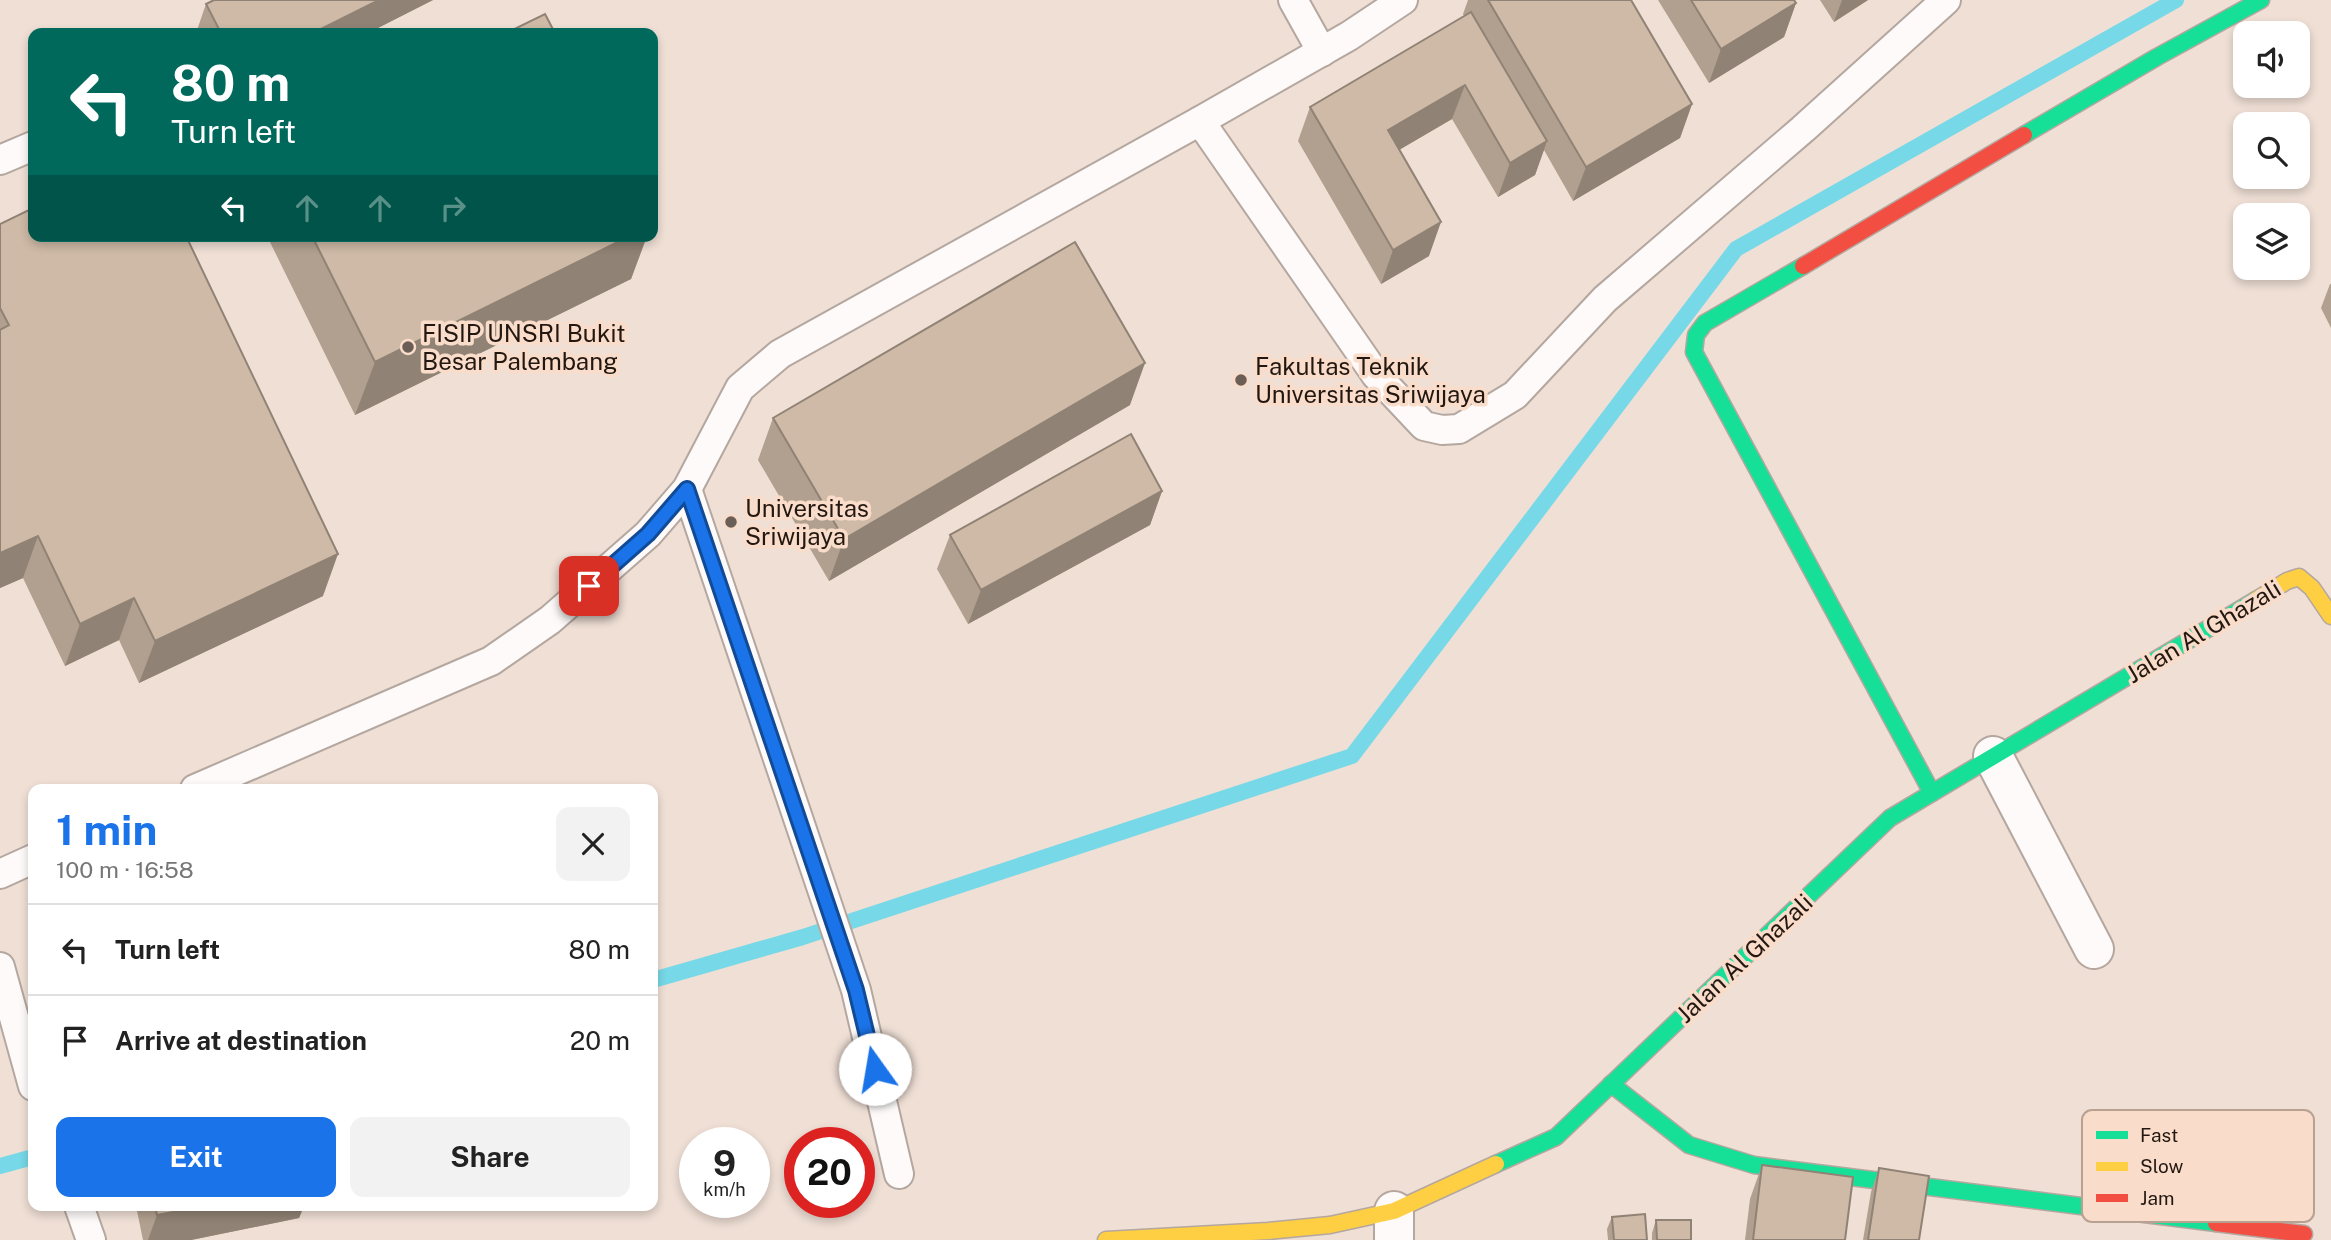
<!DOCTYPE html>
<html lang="en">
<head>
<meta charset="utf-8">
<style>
	:root { --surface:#fff; --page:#f2f2f2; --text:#222; --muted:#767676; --line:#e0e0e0; --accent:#1a73e8 }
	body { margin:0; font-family:"Public Sans",sans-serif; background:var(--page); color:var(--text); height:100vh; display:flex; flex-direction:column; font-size:26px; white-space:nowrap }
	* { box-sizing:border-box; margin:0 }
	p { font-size:23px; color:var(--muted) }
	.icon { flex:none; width:38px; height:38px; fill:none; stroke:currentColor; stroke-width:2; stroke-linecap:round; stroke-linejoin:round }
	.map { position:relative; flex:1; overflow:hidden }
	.side { position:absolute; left:28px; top:784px; width:630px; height:427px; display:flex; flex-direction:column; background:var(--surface); border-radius:14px; box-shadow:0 4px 10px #0003 }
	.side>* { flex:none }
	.guide { position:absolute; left:28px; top:28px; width:630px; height:214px; border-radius:14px; box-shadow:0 4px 10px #0003; background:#00695c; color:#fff; overflow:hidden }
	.tools { position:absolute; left:2233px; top:21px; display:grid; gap:14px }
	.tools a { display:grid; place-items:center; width:77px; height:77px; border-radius:14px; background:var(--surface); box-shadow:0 4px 10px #0003; font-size:35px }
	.speed { position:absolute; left:679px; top:1127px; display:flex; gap:14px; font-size:35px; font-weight:700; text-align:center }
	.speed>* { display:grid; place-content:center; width:91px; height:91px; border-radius:50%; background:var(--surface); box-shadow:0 4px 10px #0003; line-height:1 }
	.speed small { font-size:18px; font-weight:400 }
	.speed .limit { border:10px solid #d22; background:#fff; color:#111 }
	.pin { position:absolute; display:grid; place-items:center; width:60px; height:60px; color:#fff; margin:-30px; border-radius:14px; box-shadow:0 4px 10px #0006 }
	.me { position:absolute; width:77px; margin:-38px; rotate:347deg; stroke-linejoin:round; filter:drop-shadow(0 0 5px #0008) }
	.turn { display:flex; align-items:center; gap:24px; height:147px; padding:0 28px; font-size:32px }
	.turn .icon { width:91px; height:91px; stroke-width:2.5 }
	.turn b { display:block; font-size:49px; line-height:60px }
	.lanes { display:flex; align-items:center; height:66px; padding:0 28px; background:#0003; justify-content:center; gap:35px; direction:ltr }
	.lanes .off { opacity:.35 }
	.round { display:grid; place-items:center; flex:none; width:74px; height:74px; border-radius:14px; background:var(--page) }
	.headline { display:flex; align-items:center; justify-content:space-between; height:119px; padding:0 28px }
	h1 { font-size:42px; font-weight:700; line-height:52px; color:var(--accent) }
	.action { display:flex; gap:14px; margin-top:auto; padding:14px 28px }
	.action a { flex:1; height:80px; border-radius:14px; background:var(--accent); color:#fff; font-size:28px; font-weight:700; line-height:80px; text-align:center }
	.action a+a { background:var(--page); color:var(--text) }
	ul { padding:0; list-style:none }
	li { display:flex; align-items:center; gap:21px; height:91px; padding:0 28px; border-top:2px solid var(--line) }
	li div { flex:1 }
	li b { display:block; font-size:26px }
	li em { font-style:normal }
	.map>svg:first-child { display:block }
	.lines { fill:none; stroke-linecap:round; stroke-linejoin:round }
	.stream { stroke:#77d8e7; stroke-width:16 }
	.lane-casing { stroke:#b4a79f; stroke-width:32 }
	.street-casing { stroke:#b4a79f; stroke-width:42 }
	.fast-casing { stroke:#b4a79f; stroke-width:19 }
	.slow-casing { stroke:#b4a79f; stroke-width:19 }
	.jam-casing { stroke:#b4a79f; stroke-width:19 }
	.lane { stroke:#fdfaf9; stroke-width:28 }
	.street { stroke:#fdfaf9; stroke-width:38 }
	.fast { stroke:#16e098; stroke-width:16 }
	.slow { stroke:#ffcf43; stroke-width:16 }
	.jam { stroke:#f24e42; stroke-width:16 }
	.wall { fill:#b1a08f }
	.shaded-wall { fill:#908274 }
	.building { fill:#cebaa6; stroke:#908274; stroke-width:2 }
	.route-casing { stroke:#114b97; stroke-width:18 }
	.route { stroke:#1a73e8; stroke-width:12 }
	.poi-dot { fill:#6a5e56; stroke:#fadcca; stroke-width:2.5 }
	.labels { text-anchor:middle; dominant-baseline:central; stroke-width:7; stroke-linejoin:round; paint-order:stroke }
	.poi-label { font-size:24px; fill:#221811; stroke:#fadcca; text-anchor:start }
	.street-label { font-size:24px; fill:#221811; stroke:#fadcca }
	.key { fill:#fadcca; stroke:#b9a192; stroke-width:2 }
	.key-label { font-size:19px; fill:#221811 }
</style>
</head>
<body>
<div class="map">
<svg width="2331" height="1240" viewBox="0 0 2331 1240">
	<rect width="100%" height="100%" fill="#efdfd5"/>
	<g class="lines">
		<g class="stream">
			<polyline points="653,980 803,937 1352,756 1736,249 2176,0"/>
			<polyline points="0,1166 33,1157"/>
		</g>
		<g class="lane-casing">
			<g id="lane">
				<polyline points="1293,0 1322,52"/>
				<polyline points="1200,121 1376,375 1424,426 1442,430 1459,429 1515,395 1605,299 1803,129 1946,0"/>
				<polyline points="0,160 33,146"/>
				<polyline points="687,489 856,990 899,1174"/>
				<polyline points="195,789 491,661 550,620 648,534 687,489 740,388 780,354 1200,121 1349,36 1403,0"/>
				<polyline points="0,874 33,859"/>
				<polyline points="0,967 33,1086"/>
				<polyline points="79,1206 91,1240"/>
			</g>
		</g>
		<g class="street-casing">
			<g id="street">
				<polyline points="1993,756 2094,949"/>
				<polyline points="1394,1240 1394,1211"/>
			</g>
		</g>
		<g class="fast-casing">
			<g id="fast">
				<polyline points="2024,135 2157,57 2261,0"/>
				<polyline points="1803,266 1705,323 1696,335 1694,352 1932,793"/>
				<polyline points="1611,1084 1689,1145 1754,1165 2216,1223"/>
				<polyline points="1496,1164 1556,1137 1890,818 2256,600"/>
			</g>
		</g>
		<g class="slow-casing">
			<g id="slow">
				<polyline points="2256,600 2287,581 2299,577 2312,588 2331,616"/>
				<polyline points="1106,1240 1268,1231 1330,1225 1394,1211 1496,1164"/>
			</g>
		</g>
		<g class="jam-casing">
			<g id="jam">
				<polyline points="1803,266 2024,135"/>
				<polyline points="2216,1223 2304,1234"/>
			</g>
		</g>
		<use href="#lane" class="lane"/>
		<use href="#street" class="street"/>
		<use href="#fast" class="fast"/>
		<use href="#slow" class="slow"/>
		<use href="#jam" class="jam"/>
	</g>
	<g class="wall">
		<polygon points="214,0 433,0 368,33 196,33 206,4"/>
		<polygon points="1468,0 1631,0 1692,104 1680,138 1573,201 1544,150 1535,175 1498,197 1452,119 1399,150 1429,256 1381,284 1298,141 1310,107 1464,16 1463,14"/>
		<polygon points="1658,0 1794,0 1796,3 1784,37 1709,83"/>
		<polygon points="1820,0 1868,0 1834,22"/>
		<polygon points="0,224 323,596 139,683 119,640 65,666 23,578 0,588"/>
		<polygon points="267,236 647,236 631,279 355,415"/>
		<polygon points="2330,284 2331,284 2331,328 2321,308"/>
		<polygon points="1130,405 829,581 758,460 773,418"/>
		<polygon points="1162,491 1150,525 968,624 937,569 950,535"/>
		<polygon points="1762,1165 1845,1240 1745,1240 1750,1199"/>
		<polygon points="1879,1168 1919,1240 1863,1240 1871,1192"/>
		<polygon points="136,1206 304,1206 299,1218 191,1240 143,1240"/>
		<polygon points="1612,1217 1647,1240 1608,1240 1607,1229"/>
		<polygon points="1656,1220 1691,1240 1652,1240 1652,1233"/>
	</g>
	<g class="shaded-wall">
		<polygon points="379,0 433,0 368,33 313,33"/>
		<polygon points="1842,0 1868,0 1834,22"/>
		<polygon points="1796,3 1784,37 1709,83 1721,49"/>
		<polygon points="1465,85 1452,119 1375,164 1388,130"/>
		<polygon points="1692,104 1680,138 1573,201 1586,167"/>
		<polygon points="1547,141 1535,175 1498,197 1510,163"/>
		<polygon points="1441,222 1429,256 1381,284 1393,250"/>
		<polygon points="630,236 647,236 631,279 355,415 375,362"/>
		<polygon points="1145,363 1130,405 829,581 844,539"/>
		<polygon points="1162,491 1150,525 968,624 981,590"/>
		<polygon points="38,536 23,578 0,588 0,553"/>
		<polygon points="338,554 323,596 139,683 155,641"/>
		<polygon points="134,598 119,640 65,666 80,624"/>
		<polygon points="205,1206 304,1206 299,1218 191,1240 148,1240 157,1215"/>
	</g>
	<g class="building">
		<polygon points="214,0 379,0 313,33 221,33 206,4"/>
		<polygon points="1488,0 1631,0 1692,104 1586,167"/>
		<polygon points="1691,0 1794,0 1796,3 1721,49"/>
		<polygon points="1471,12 1547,141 1510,163 1465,85 1388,130 1441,222 1393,250 1310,107"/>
		<polygon points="545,14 555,33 506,33"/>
		<polygon points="33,208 33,236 186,236 338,554 155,641 134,598 80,624 38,536 0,553 0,330 9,325 0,308 0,224"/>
		<polygon points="312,236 630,236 375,362"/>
		<polygon points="1075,242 1145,363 844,539 773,418"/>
		<polygon points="1131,434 1162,491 981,590 950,535"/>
		<polygon points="1762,1165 1853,1177 1845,1240 1753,1240"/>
		<polygon points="1879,1168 1929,1176 1919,1240 1868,1240"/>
		<polygon points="155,1206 205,1206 157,1215"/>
		<polygon points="1645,1214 1647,1240 1614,1240 1612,1217"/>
		<polygon points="1656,1220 1691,1220 1691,1240 1657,1240"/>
	</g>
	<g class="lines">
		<g class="route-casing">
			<polyline id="route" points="589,586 648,534 687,489 856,990 875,1069"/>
		</g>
		<use href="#route" class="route"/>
	</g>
	<g class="poi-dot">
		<circle cx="408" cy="347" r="7"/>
		<circle cx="1241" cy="380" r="7"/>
		<circle cx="731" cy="522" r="7"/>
	</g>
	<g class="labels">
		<g class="poi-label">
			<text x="422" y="333">FISIP UNSRI Bukit<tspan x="422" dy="28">Besar Palembang</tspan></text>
			<text x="1255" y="366">Fakultas Teknik<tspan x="1255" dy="28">Universitas Sriwijaya</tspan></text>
			<text x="745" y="508">Universitas<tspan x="745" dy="28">Sriwijaya</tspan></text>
		</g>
		<g class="street-label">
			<text transform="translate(2203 631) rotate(-31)">Jalan Al Ghazali</text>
			<text transform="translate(1744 958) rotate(-43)">Jalan Al Ghazali</text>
		</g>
	</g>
	<rect x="2082" y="1110" width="232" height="112" rx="10" class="key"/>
	<rect x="2096" y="1131" width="32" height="8" fill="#16e098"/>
	<rect x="2096" y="1162" width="32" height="9" fill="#ffcf43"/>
	<rect x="2096" y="1194" width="32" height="8" fill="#f24e42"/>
	<g class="key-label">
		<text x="2140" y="1142">Fast</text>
		<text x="2140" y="1173">Slow</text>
		<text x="2140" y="1205">Jam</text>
	</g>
</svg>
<div class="tools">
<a><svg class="icon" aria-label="sound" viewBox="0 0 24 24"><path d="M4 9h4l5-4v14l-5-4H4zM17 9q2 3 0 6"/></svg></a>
<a><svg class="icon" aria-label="search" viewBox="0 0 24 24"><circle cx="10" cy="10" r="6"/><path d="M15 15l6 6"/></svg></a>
<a><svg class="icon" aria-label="layers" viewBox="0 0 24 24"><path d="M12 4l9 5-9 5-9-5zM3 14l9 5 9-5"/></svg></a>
</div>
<div class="speed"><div>9<small>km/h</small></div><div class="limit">20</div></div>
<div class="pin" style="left:589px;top:586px;background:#d93025"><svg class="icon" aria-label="arrive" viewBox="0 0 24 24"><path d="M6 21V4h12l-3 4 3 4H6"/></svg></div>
<svg class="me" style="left:875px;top:1069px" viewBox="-20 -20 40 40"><circle r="19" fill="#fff"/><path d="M0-13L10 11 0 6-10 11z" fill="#1a73e8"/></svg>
<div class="guide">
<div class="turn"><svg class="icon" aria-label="left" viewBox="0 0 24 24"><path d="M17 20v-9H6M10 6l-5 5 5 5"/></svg><div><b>80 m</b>Turn left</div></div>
<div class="lanes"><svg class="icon" aria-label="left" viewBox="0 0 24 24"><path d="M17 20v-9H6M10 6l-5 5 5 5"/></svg><svg class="icon off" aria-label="ahead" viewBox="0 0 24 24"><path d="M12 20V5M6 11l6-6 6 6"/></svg><svg class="icon off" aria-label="ahead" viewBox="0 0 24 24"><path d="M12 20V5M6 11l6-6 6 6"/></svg><svg class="icon off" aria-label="right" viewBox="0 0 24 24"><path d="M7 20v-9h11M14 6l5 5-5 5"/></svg></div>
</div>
<section class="side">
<div class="headline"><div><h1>1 min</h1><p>100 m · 16:58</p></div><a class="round"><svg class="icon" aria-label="close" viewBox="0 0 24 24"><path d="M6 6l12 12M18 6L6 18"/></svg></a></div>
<ul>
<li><svg class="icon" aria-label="left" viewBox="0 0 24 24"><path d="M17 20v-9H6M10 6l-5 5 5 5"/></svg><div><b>Turn left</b></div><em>80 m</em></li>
<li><svg class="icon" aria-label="arrive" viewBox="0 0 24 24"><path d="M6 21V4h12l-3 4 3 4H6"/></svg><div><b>Arrive at destination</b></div><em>20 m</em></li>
</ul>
<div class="action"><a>Exit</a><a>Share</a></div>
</section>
</div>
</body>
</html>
